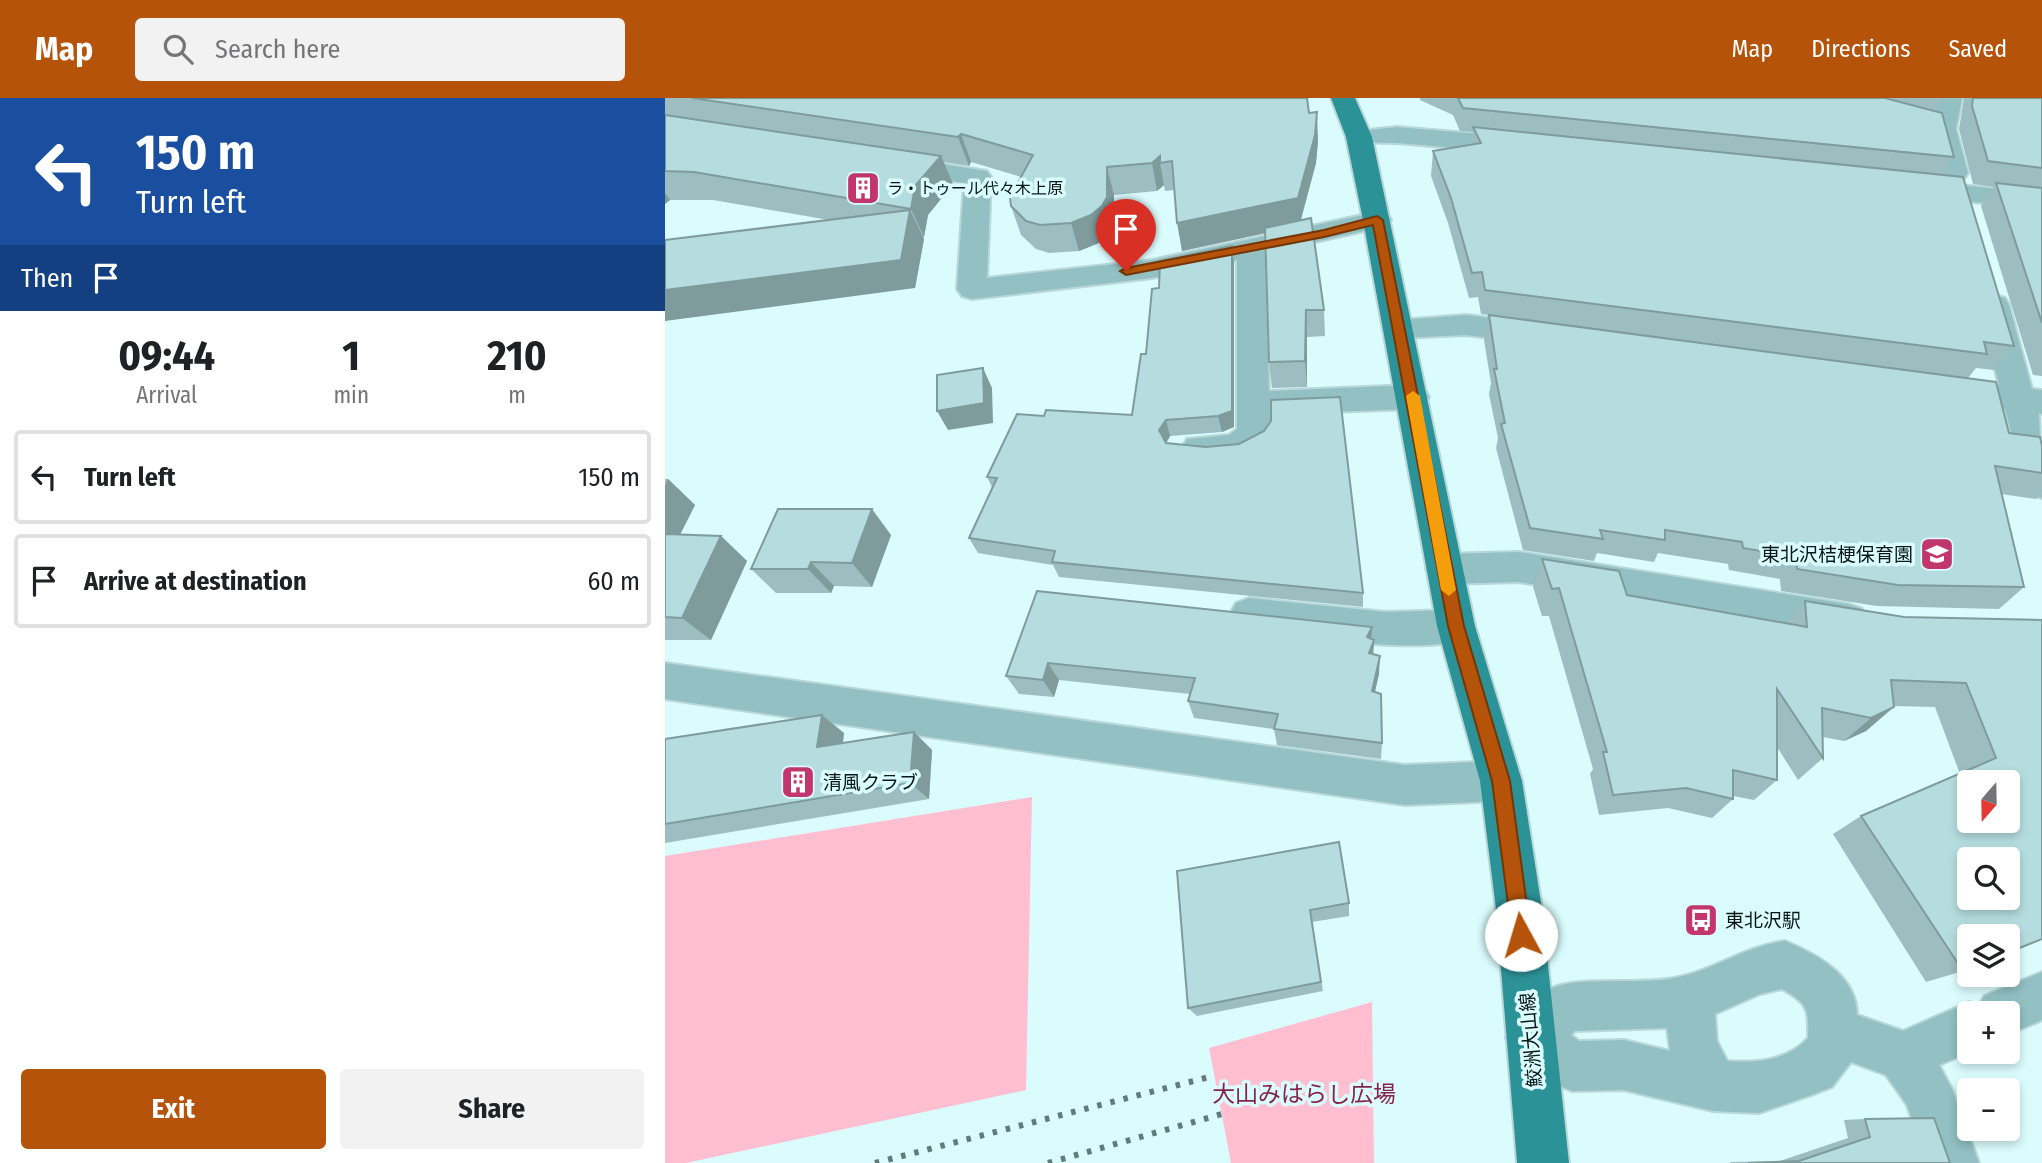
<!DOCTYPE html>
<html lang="en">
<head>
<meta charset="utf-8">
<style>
	:root { --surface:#fff; --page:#f2f2f2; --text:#202124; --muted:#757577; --line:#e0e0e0; --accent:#b45309 }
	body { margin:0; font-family:"Fira Sans Condensed","Noto Sans JP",sans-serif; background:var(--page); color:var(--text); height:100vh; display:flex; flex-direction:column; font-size:26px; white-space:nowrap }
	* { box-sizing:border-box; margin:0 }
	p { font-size:23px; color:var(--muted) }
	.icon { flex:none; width:38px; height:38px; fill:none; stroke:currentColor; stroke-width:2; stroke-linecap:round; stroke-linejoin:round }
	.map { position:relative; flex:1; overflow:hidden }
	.sheet { display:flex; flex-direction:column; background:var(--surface); width:665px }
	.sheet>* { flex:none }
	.top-card { background:#1a4fa0; color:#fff; overflow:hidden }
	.needle { width:46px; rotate:200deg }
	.tools { position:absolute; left:1292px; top:672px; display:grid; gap:14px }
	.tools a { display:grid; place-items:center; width:63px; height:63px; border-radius:7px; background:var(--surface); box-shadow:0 4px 10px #0003; font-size:35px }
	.pin { position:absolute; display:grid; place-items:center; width:60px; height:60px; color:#fff; margin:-72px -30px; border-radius:50% 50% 50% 0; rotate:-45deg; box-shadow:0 0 7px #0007 }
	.pin .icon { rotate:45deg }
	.me { position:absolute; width:77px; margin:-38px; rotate:354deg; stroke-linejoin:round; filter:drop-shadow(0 0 5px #0008) }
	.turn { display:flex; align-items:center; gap:24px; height:147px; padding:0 21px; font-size:32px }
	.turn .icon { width:91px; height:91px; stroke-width:2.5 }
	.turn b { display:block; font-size:49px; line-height:60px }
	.then { display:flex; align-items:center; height:66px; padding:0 21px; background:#0003; gap:14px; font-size:26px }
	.eta { display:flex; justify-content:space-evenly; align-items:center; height:119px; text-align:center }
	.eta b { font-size:42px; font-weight:700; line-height:49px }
	.primary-button { display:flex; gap:14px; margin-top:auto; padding:14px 21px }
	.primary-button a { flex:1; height:80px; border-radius:7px; background:var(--accent); color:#fff; font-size:28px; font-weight:700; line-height:80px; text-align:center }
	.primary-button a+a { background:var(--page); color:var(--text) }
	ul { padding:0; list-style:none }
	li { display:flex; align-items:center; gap:21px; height:94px; margin:0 14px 10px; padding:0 7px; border:4px solid var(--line); border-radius:7px }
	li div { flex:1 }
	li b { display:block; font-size:26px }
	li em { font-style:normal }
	header { display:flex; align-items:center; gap:42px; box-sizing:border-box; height:98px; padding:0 35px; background:var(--accent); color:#fff }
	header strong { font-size:33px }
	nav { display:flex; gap:38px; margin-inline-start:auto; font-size:24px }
	.search { width:490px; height:63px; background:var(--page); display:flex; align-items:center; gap:18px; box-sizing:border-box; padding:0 24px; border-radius:7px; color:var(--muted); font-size:26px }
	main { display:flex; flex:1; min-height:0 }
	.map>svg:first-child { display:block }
	.green { fill:#ffbfd0 }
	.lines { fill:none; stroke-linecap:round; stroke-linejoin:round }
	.minor-casing { stroke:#b9d7d8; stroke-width:4 }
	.major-casing { stroke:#b9d7d8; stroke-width:4 }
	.minor { fill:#92c0c3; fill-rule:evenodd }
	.major { fill:#2b9298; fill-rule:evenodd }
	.rail { stroke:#637a7b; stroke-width:6; stroke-dasharray:4.5 9; stroke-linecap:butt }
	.wall { fill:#9cbec0 }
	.shaded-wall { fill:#7f9b9c }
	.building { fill:#b5dddf; stroke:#7f9b9c; stroke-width:2; fill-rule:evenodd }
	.route { fill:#b45309; stroke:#753606; stroke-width:2 }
	.slow { fill:#f59e0b }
	.labels { text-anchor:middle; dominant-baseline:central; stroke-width:7; stroke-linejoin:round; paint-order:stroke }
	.far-poi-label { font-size:16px; fill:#081718; stroke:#dbfcfd; text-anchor:start }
	.poi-label { font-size:19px; fill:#081718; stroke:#dbfcfd; text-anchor:start }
	.street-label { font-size:19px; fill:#081718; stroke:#dbfcfd }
	.near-park-label { font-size:23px; fill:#86234a; stroke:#dbfcfd }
</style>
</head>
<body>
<header>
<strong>Map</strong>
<div class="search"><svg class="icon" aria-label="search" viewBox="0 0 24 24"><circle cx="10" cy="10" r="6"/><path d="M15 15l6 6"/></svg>Search here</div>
<nav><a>Map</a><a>Directions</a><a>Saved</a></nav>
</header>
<main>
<section class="sheet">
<div class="top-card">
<div class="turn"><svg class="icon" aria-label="left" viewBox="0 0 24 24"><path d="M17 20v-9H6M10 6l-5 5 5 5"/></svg><div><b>150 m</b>Turn left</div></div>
<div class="then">Then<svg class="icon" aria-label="arrive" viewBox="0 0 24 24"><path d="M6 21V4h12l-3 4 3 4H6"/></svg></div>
</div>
<div class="eta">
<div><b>09:44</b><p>Arrival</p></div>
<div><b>1</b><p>min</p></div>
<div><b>210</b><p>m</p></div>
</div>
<ul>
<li><svg class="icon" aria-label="left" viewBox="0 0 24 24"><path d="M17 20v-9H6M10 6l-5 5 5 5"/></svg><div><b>Turn left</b></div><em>150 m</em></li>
<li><svg class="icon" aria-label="arrive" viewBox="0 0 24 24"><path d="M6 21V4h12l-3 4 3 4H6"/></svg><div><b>Arrive at destination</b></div><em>60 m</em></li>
</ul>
<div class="primary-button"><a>Exit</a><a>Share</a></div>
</section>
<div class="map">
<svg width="1377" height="1065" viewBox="0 0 1377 1065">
	<rect width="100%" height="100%" fill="#dbfcfd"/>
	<g class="green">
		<polygon points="367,699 361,992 21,1065 0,1065 0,758"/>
		<polygon points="707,904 709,1065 566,1065 544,950"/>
	</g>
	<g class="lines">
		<g class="minor-casing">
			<g id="minor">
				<polygon points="1273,0 1297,0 1291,31 1303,75 1299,81 1281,81 1277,75 1265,31"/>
				<polygon points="732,29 860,40 869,43 873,48 869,53 860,56 732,45 685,44 681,39 685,34"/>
				<path d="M231 59 322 73 326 79 322 180 487 162 712 114 722 116 726 122 722 128 600 155 604 293 748 287 759 291 764 299 759 307 748 311 605 316C605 323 607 332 605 339 596 365 543 365 522 359L517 350 522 341 564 337 572 331V162L487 180 307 201 297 198 292 191 299 85 222 73 218 67 222 61Z"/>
				<polygon points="1250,82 1377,96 1377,112 1241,96 1237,90 1241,84"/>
				<polygon points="1329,197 1340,200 1344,207 1367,291 1377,292 1377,316 1374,315 1377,400 1365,396 1360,387 1340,311 1271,299 1266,291 1271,283 1282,280 1334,287 1314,207 1318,200"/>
				<polygon points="801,217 872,226 883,229 887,236 883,243 872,246 801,237 734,240 723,237 719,230 723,223"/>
				<polygon points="854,454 1183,506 1197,511 1202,522 1197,533 1183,538 854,484 779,486 766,482 761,471 766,460 779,456"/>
				<path d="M584 500 721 514 791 512 805 516 810 528 805 540C752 558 642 538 584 532L571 527 565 516 571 505Z"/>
				<polygon points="0,565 740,667 836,663 851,669 857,683 851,697 836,703 740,707 0,601"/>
				<path d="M1120 843C1151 856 1192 877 1192 917L1238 933 1304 904 1314 909 1319 898 1377 874V922L1342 937V915H1304L1305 954 1274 967 1287 991 1314 1065H1262L1242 1007 1221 977 1186 964 1167 989 1149 996 1094 1015 1048 1013 959 992 907 993 889 986 849 957 841 940C849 921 868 900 887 890 913 878 975 887 1009 880 1048 873 1080 848 1120 843ZM1117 891C1143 905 1144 912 1143 940 1122 963 1091 965 1062 963L1052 943 1050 916 1095 896ZM1002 930 1005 953 959 942 914 943 906 937 910 933Z"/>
			</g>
		</g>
		<g class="major-casing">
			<polygon id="major" points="666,0 690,0 707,39 810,528 857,683 877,811 904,1065 852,1065 831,811 815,683 772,528 698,122 681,39"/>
		</g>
		<use href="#minor" class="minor"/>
		<use href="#major" class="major"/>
		<g class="rail">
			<polyline points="210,1065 548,978"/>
			<polyline points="383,1065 557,1016"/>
		</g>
	</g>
	<g class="wall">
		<polygon points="0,0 642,0 644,15 653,43 651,65 636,122 659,212 660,238 642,239 642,289 607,290 604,264 600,135 517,153 509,92 500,93 499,87 492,93 449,97 449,127 444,136 434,145 414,153 384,155 371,151 356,137 346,108 356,79 306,64 304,68 279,64 288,86 263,117 259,139 258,138 259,141 250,190 164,122 48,102 5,102 0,106 0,17 1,17 0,16"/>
		<polygon points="755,0 1276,0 1269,13 1289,59 1278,77 1349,248 1329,272 1311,270 1303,280 1058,248 1344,335 1377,348 1377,395 1371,401 1336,396 1359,489 1334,511 1212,508 1116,493 1115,481 1064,472 1063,466 993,455 989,464 932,455 929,463 858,452 831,350 833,340 824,296 826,285 819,242 823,217 816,216 813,199 804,200 783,125 766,78 768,53 806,47 808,34 795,33 788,17 755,2"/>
		<polygon points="1299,0 1377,0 1377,278 1368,277 1316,108 1329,89 1308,86 1294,31"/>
		<polygon points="567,148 569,165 569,329 557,334 505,338 501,345 698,495 698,509 394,479 388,467 313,455 304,440 327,389 322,379 379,318 467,317 494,190"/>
		<polygon points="0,381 3,381 30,407 15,437 56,438 82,463 46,542 0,542"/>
		<polygon points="226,437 207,489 169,488 166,495 111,495 86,471"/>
		<polygon points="877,461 962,497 1122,525 1140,503 1239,519 1377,522 1298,873 1261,884 1168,736 1196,718 1295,676 1270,609 1229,608 1201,633 1179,643 1158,639 1158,660 1133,682 1112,649 1112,682 1089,702 1068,698 1068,701 1047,720 1003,710 934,717 925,676 928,671 884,518 877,518 868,489"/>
		<polygon points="372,493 707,529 706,541 709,542 708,556 714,576 710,594 717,645 716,661 612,647 609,631 529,620 523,603 525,596 394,582 389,599 354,596 341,578"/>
		<polygon points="249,634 267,652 264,701 0,745 0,641 179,635 178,645"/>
		<polygon points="512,773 684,805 684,818 647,824 658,893 532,918 523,910"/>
		<polygon points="1200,1021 1285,1065 1066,1065 1065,1064 1115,1063 1183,1040 1179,1022"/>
	</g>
	<g class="shaded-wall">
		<polygon points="652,14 653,43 651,65 634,128 517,153 512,125"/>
		<polygon points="296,36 306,64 304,68 293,39"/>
		<polygon points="276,58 288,86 263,117 259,139 246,111 250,88"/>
		<polygon points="495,58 495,65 499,87 492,93 487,65"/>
		<polygon points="442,69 449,97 449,127 444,136 434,145 414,153 406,125"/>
		<polygon points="0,95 5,102 0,106"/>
		<polygon points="245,112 259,141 250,190 0,223 0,192"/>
		<polygon points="567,148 569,165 569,329 557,334 553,318"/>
		<polygon points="641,212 642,239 642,289 640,263"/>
		<polygon points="318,270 327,290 328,325 283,332 272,313"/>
		<polygon points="501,322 505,338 499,349 494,332"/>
		<polygon points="3,381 30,407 3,460 0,457 0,388"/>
		<polygon points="207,411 226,437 207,489 187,465"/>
		<polygon points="56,438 82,463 46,542 17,520"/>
		<polygon points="146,464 169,488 166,495 143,471"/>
		<polygon points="707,529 706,547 702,539"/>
		<polygon points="709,542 708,560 704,555"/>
		<polygon points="715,558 714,576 706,610 707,593"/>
		<polygon points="383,565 394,582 389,599 378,582"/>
		<polygon points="1229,609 1201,633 1179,643 1206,620"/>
		<polygon points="157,617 179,635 175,666 152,649"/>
		<polygon points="249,634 267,652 264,701 245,685"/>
	</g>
	<g class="building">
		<polygon points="27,0 642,0 644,15 652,14 650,37 633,100 512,125 507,63 495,65 495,58 487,65 442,69 442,99 437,108 426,117 406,125 375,127 361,123 346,108 345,99 368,57 296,36 293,39"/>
		<polygon points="793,0 1220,0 1277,15 1289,59 798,10"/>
		<polygon points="1308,0 1377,0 1377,70 1323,63 1307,8"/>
		<polygon points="0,17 276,58 250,88 246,111 29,74 0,73"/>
		<polygon points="808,29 1298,79 1349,248 1319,244 1322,256 820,192 817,174 807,175 786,100 768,53 816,45"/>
		<polygon points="1331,85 1377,90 1377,225"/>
		<polygon points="245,112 236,162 0,192 0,142"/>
		<polygon points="646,120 659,212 641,212 640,263 604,264 600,130"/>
		<polygon points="567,148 567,313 553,318 501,322 494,332 501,345 541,349 574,346 599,333 606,323 606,302 675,299 698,495 387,464 390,453 304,440 332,380 322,379 352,316 379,318 381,312 467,317 476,256 481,256 487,191 494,190 495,163"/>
		<polygon points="824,217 1331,284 1344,335 1375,339 1377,348 1377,375 1330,368 1359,489 1233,487 1132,471 1131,459 1078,450 1077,444 1000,432 1000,442 935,432 938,441 865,430 836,326 840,325 829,271 832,271"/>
		<polygon points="318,270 319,305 272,313 272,277"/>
		<polygon points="113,411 207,411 187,465 146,464 143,471 86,471"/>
		<polygon points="0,436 56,438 17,520 0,519"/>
		<path d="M877 461 954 473 962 497 1142 529 1140 503 1239 519 1377 522V841L1342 855V838H1304V870L1298 873 1196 718 1331 660 1301 585 1226 582 1229 609 1206 620 1157 610 1158 660 1112 591V682L1068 672V701L1021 690 948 697 938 654H942L894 490 887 491ZM1304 684H1342V723H1304ZM1304 761H1342V800H1304Z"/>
		<polygon points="372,493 707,529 702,539 709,542 704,555 715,558 707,593 716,596 717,645 609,631 613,616 523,603 530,580 383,565 378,582 341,578"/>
		<polygon points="157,617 152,649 249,634 245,685 0,726 0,641"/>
		<polygon points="674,744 684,805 645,812 656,884 523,910 512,773"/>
		<polygon points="1269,1020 1285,1065 1083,1065 1134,1063 1205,1039 1200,1021"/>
	</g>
	<polygon class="route" points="712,118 718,122 799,528 845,683 866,837 863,844 856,846 850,844 847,837 827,683 783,528 708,127 659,139 461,177 455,173 461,170 659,132"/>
	<polygon class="slow" points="748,293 755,298 791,492 784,498 776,492 741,298"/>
	<defs>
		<g id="building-square" transform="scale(1.75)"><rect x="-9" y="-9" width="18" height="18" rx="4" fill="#c1376d" stroke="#dbfcfd"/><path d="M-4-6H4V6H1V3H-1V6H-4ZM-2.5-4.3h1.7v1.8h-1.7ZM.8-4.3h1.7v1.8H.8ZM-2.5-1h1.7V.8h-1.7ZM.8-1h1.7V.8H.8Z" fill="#fff"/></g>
		<g id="school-square" transform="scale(1.75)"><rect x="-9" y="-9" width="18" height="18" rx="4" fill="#c1376d" stroke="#dbfcfd"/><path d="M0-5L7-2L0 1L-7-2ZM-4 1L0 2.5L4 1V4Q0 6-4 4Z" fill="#fff"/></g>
		<g id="bus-square" transform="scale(1.75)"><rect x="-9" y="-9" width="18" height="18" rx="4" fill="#c1376d" stroke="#dbfcfd"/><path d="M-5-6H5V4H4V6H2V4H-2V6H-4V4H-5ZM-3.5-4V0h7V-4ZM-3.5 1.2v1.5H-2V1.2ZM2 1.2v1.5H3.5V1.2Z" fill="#fff"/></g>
	</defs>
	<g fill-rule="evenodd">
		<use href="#building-square" x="198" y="90"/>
		<use href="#school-square" x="1272" y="456"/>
		<use href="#building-square" x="133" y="684"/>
		<use href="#bus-square" x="1036" y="822"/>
	</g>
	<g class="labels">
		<g class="far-poi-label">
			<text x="222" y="90">ラ・トゥール代々木上原</text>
		</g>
		<g class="poi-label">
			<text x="1248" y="456" text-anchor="end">東北沢桔梗保育園</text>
			<text x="158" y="684">清風クラブ</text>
			<text x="1060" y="822">東北沢駅</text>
		</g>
		<g class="street-label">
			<text transform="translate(866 942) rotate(-95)">鮫洲大山線</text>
		</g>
		<g class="near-park-label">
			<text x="639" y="996">大山みはらし広場</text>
		</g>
	</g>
</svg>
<div class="tools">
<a><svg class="needle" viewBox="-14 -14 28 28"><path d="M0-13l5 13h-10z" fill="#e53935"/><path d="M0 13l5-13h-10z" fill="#757577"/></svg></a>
<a><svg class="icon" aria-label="search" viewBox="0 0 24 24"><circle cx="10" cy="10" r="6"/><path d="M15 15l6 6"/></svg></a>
<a><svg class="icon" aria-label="layers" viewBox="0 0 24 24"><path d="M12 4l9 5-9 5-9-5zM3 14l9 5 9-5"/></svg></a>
<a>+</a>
<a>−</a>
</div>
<div class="pin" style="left:461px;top:173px;background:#d93025"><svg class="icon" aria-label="arrive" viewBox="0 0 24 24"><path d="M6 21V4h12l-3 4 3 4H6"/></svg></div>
<svg class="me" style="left:856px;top:837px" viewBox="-20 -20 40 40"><circle r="19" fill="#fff"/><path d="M0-13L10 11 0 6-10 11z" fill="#b45309"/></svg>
</div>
</main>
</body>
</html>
